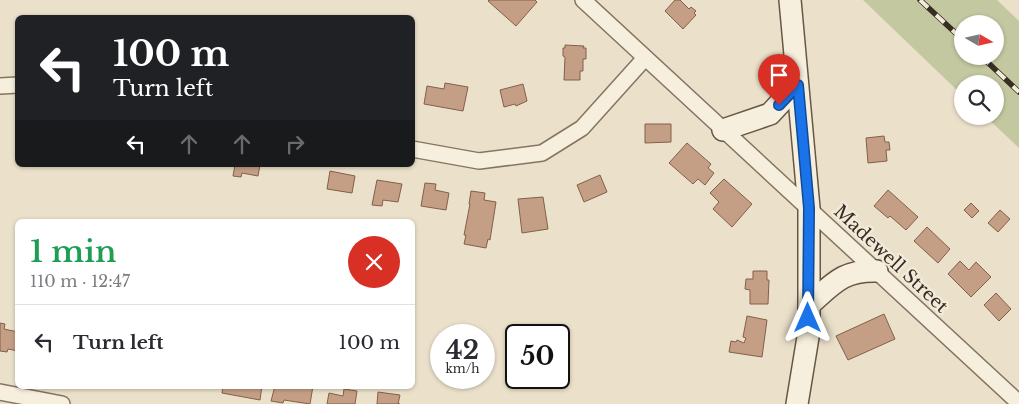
<!DOCTYPE html>
<html lang="en">
<head>
<meta charset="utf-8">
<style>
	:root { --surface:#fff; --page:#f7f7f7; --text:#2b2b33; --muted:#7c7c81; --line:#e1e1e2 }
	body { margin:0; font-family:"Libre Baskerville",serif; background:var(--page); color:var(--text); height:100vh; display:flex; flex-direction:column; font-size:19px; white-space:nowrap }
	* { box-sizing:border-box; margin:0 }
	p { font-size:16px; color:var(--muted) }
	.icon { flex:none; width:28px; height:28px; fill:none; stroke:currentColor; stroke-width:2; stroke-linecap:round; stroke-linejoin:round }
	.map { position:relative; flex:1; overflow:hidden }
	.panel { position:absolute; left:15px; top:219px; width:400px; height:170px; display:flex; flex-direction:column; background:var(--surface); border-radius:8px; box-shadow:0 1px 4px #0004 }
	.panel>* { flex:none }
	.top-card { position:absolute; left:15px; top:15px; width:400px; height:152px; border-radius:8px; box-shadow:0 1px 4px #0004; background:#202124; color:#fff; overflow:hidden }
	.needle { width:32px; rotate:99deg }
	.fabs { position:absolute; left:954px; top:15px; display:grid; gap:10px }
	.fabs a { display:grid; place-items:center; width:50px; height:50px; border-radius:50%; background:var(--surface); box-shadow:0 1px 4px #0004; font-size:25px }
	.speed { position:absolute; left:430px; top:324px; display:flex; gap:10px; font-size:25px; font-weight:700; text-align:center }
	.speed>* { display:grid; place-content:center; width:65px; height:65px; border-radius:50%; background:var(--surface); box-shadow:0 1px 4px #0004; line-height:1 }
	.speed small { font-size:12px; font-weight:400 }
	.speed .limit { border:2px solid #111; border-radius:8px; background:#fff; color:#111 }
	.pin { position:absolute; display:grid; place-items:center; width:42px; height:42px; color:#fff; margin:-51px -21px; border-radius:50% 50% 50% 0; rotate:-45deg; box-shadow:0 0 5px #0007 }
	.pin .icon { rotate:45deg }
	.me { position:absolute; width:55px; margin:-28px; rotate:0deg; stroke-linejoin:round; filter:drop-shadow(0 0 4px #0008) }
	.turn { display:flex; align-items:center; gap:18px; height:105px; padding:0 15px; font-size:22px }
	.turn .icon { width:65px; height:65px; stroke-width:2.5 }
	.turn b { display:block; font-size:35px; line-height:42px }
	.lanes { display:flex; align-items:center; height:48px; padding:0 15px; background:#0003; justify-content:center; gap:25px; direction:ltr }
	.lanes .off { opacity:.35 }
	.round { display:grid; place-items:center; flex:none; width:52px; height:52px; border-radius:26px; background:var(--page) }
	.overview { display:flex; align-items:center; justify-content:space-between; height:85px; padding:0 15px }
	h1 { font-size:30px; font-weight:600; line-height:38px; color:#1e9e55 }
	ul { padding:0; list-style:none }
	li { display:flex; align-items:center; gap:15px; height:75px; padding:0 15px; border-top:1px solid var(--line) }
	li div { flex:1 }
	li b { display:block; font-size:19px }
	li em { font-style:normal }
	.map>svg:first-child { display:block }
	.green { fill:#c4c8a0; fill-rule:evenodd }
	.building { fill:#c59f85; stroke:#835f49 }
	.lines { fill:none; stroke-linecap:round; stroke-linejoin:round }
	.street-casing { stroke:#867461; stroke-width:18 }
	.secondary-casing { stroke:#685644; stroke-width:24 }
	.street { stroke:#f6efde; stroke-width:15 }
	.secondary { stroke:#f6efde; stroke-width:21 }
	.rail-casing { stroke:#382d23; stroke-width:5.5 }
	.rail { stroke:#f3ebda; stroke-width:4; stroke-dasharray:11; stroke-linecap:butt }
	.route-casing { stroke:#114b97; stroke-width:12 }
	.route { stroke:#1a73e8; stroke-width:9 }
	.labels { text-anchor:middle; dominant-baseline:central; stroke-width:4.5; stroke-linejoin:round; paint-order:stroke }
	.street-label { font-size:18px; fill:#382d23; stroke:#f3ebda }
</style>
</head>
<body>
<div class="map">
<svg width="1019" height="404" viewBox="0 0 1019 404">
	<rect width="100%" height="100%" fill="#ebe1cb"/>
	<path class="green" d="M863 0H997L1019 21V148L985 116H995V84H962V95ZM962 24H995V56H962Z"/>
	<g class="building">
		<polygon points="489,0 535,0 537,2 516,26 488,1"/>
		<polygon points="675,0 680,0 689,9 691,7 696,11 694,13 696,15 683,29 665,11"/>
		<polygon points="565,45 584,46 583,48 586,48 586,59 583,59 583,71 580,71 580,80 564,80 565,57 563,56 563,48 565,48"/>
		<polygon points="445,83 468,87 463,111 424,104 427,86 444,89"/>
		<polygon points="523,84 527,101 516,106 515,104 504,107 500,90"/>
		<polygon points="645,124 671,124 671,142 645,143"/>
		<polygon points="884,136 885,142 889,142 890,150 886,150 887,161 868,163 866,138"/>
		<polygon points="687,143 711,164 708,168 714,173 705,185 698,179 693,184 669,163"/>
		<polygon points="235,165 260,165 258,176 242,173 241,177 233,176"/>
		<polygon points="330,171 355,176 352,193 327,189"/>
		<polygon points="600,175 607,192 584,202 577,185"/>
		<polygon points="724,179 752,204 732,227 713,209 719,202 710,193"/>
		<polygon points="377,180 402,184 398,202 383,200 382,206 372,205"/>
		<polygon points="425,183 436,184 435,190 449,193 446,210 421,206"/>
		<polygon points="888,190 918,217 906,230 890,216 888,218 874,206"/>
		<polygon points="471,191 485,193 484,200 496,202 490,240 488,239 486,248 464,244 466,235 464,235 470,204 469,204"/>
		<polygon points="543,197 548,229 522,233 518,199"/>
		<polygon points="971,203 979,211 972,218 964,210"/>
		<polygon points="1000,210 1010,219 998,232 988,223"/>
		<polygon points="927,227 950,249 938,263 914,241"/>
		<polygon points="960,261 969,270 976,262 991,277 971,297 948,274"/>
		<polygon points="753,271 767,271 767,280 769,280 768,304 750,304 750,290 745,289 746,279 753,279"/>
		<polygon points="996,293 1011,309 999,321 984,305"/>
		<polygon points="884,314 895,339 848,360 836,336"/>
		<polygon points="747,316 767,320 762,357 729,352 731,341 736,342 737,340 744,343 746,338 743,337"/>
		<polygon points="0,323 5,324 4,329 18,332 18,351 8,349 7,352 0,351"/>
		<polygon points="223,386 262,386 260,400 222,393"/>
		<polygon points="275,386 313,386 310,404 284,400 283,403 271,401"/>
		<polygon points="344,389 357,391 355,404 327,404 329,393 343,396"/>
		<polygon points="378,392 400,395 398,404 400,404 377,404"/>
	</g>
	<g class="lines">
		<g class="street-casing">
			<g id="street">
				<polyline points="583,0 1019,403"/>
				<polyline points="0,86 18,85"/>
				<polyline points="412,149 479,161 542,153 582,128 645,58"/>
				<polyline points="0,392 62,404"/>
			</g>
		</g>
		<g class="secondary-casing">
			<g id="secondary">
				<polyline points="790,0 809,208 809,331 797,404"/>
				<polyline points="723,130 770,114 797,85"/>
				<path d="M809 305C833 284 842 270 877 271"/>
			</g>
		</g>
		<use href="#street" class="street"/>
		<use href="#secondary" class="secondary"/>
		<g class="rail-casing">
			<g id="rail">
				<polyline points="920,0 962,39"/>
				<polyline points="981,56 1019,92"/>
			</g>
		</g>
		<use href="#rail" class="rail"/>
	</g>
	<g class="lines">
		<g class="route-casing">
			<polyline id="route" points="779,105 798,85 809,208 808,318"/>
		</g>
		<use href="#route" class="route"/>
	</g>
	<g class="labels">
		<g class="street-label">
			<text transform="translate(891 259) rotate(43)">Madewell Street</text>
		</g>
	</g>
</svg>
<div class="fabs">
<a><svg class="needle" viewBox="-14 -14 28 28"><path d="M0-13l5 13h-10z" fill="#e53935"/><path d="M0 13l5-13h-10z" fill="#7c7c81"/></svg></a>
<a><svg class="icon" aria-label="search" viewBox="0 0 24 24"><circle cx="10" cy="10" r="6"/><path d="M15 15l6 6"/></svg></a>
</div>
<div class="speed"><div>42<small>km/h</small></div><div class="limit">50</div></div>
<div class="pin" style="left:779px;top:105px;background:#d93025"><svg class="icon" aria-label="arrive" viewBox="0 0 24 24"><path d="M6 21V4h12l-3 4 3 4H6"/></svg></div>
<svg class="me" style="left:808px;top:318px" viewBox="-20 -20 40 40"><path d="M0-17L14 15 0 8-14 15z" fill="#1a73e8" stroke="#fff" stroke-width="4"/></svg>
<div class="top-card">
<div class="turn"><svg class="icon" aria-label="left" viewBox="0 0 24 24"><path d="M17 20v-9H6M10 6l-5 5 5 5"/></svg><div><b>100 m</b>Turn left</div></div>
<div class="lanes"><svg class="icon" aria-label="left" viewBox="0 0 24 24"><path d="M17 20v-9H6M10 6l-5 5 5 5"/></svg><svg class="icon off" aria-label="ahead" viewBox="0 0 24 24"><path d="M12 20V5M6 11l6-6 6 6"/></svg><svg class="icon off" aria-label="ahead" viewBox="0 0 24 24"><path d="M12 20V5M6 11l6-6 6 6"/></svg><svg class="icon off" aria-label="right" viewBox="0 0 24 24"><path d="M7 20v-9h11M14 6l5 5-5 5"/></svg></div>
</div>
<section class="panel">
<div class="overview"><div><h1>1 min</h1><p>110 m · 12:47</p></div><a class="round" style="background:#d93025;color:#fff"><svg class="icon" aria-label="close" viewBox="0 0 24 24"><path d="M6 6l12 12M18 6L6 18"/></svg></a></div>
<ul>
<li><svg class="icon" aria-label="left" viewBox="0 0 24 24"><path d="M17 20v-9H6M10 6l-5 5 5 5"/></svg><div><b>Turn left</b></div><em>100 m</em></li>
</ul>
</section>
</div>
</body>
</html>
